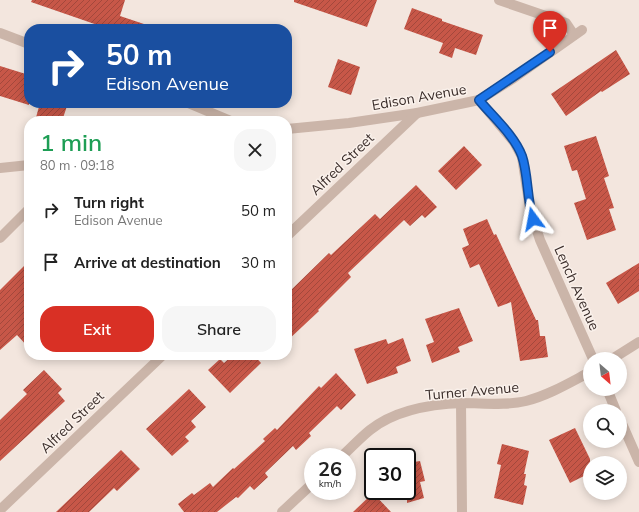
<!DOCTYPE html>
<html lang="en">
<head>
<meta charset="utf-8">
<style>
	:root { --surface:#fff; --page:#f6f6f6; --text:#222; --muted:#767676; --accent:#d93025 }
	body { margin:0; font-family:Mulish,sans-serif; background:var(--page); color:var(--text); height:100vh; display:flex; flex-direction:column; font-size:15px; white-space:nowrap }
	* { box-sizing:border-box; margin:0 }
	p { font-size:13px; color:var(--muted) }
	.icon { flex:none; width:22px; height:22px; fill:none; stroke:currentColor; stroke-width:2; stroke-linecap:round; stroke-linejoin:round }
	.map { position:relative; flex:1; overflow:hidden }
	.drawer { position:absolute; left:24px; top:116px; width:268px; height:244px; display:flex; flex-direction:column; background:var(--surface); border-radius:16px; box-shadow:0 2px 10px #0003 }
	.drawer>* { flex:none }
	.guide { position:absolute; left:24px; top:24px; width:268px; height:84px; border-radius:16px; box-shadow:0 2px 10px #0003; background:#1a4fa0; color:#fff; overflow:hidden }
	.needle { width:26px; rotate:152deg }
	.buttons { position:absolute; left:583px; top:352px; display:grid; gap:8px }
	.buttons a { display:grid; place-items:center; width:44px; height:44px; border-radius:50%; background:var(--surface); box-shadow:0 2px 10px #0003; font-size:20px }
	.speed { position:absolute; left:304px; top:448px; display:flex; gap:8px; font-size:20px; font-weight:700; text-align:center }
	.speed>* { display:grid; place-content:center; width:52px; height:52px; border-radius:50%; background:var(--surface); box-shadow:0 2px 10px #0003; line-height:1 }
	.speed small { font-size:10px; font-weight:400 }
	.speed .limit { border:2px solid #111; border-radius:6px; background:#fff; color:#111 }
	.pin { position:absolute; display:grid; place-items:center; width:34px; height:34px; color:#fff; margin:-41px -17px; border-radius:50% 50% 50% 0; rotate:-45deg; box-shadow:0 0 4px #0007 }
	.pin .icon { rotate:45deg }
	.me { position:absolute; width:44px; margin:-22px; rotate:347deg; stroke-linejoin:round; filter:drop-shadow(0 0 3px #0008) }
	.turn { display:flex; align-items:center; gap:14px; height:84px; padding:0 16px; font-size:18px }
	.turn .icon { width:52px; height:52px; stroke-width:2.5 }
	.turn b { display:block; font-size:28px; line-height:34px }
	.round { display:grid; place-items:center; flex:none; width:42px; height:42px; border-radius:16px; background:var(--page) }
	.summary { display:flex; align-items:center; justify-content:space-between; height:68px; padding:0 16px }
	h1 { font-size:24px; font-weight:600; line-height:30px; color:#1e9e55 }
	.primary-button { display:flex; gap:8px; margin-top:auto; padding:8px 16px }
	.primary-button a { flex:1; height:46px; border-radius:16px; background:var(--accent); color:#fff; font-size:16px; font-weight:600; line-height:46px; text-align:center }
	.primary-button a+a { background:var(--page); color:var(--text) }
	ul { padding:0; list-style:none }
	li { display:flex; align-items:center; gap:12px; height:52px; padding:0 16px }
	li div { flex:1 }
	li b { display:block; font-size:15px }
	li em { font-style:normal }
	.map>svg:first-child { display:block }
	.building { fill:url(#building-hatch) }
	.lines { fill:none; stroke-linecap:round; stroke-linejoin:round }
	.minor { stroke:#cbb5a9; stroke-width:10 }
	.route-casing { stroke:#114b97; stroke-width:10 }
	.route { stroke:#1a73e8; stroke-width:7 }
	.labels { text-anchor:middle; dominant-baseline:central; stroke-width:3; stroke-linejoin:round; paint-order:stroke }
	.street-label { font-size:14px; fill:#392c29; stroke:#faf1eb }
</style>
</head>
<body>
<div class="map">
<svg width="639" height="512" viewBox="0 0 639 512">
	<defs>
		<pattern id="building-hatch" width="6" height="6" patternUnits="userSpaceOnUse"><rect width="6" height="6" fill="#c75748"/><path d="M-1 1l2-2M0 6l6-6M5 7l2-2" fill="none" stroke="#a3483c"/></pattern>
	</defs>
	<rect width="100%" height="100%" fill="#f3e6de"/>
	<g class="building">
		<polygon points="32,0 125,0 120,16 150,26 150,29 109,29 31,2"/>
		<polygon points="294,0 377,0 367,27 294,2"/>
		<polygon points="412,8 442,19 442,21 483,35 476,55 455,48 452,58 439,53 443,43 404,29"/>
		<polygon points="616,50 630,74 602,92 601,91 566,116 551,94"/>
		<polygon points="338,59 360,67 351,95 328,87"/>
		<polygon points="0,66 29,75 29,105 0,96"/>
		<polygon points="40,103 68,103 62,121 35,121"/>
		<polygon points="596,136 609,176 604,178 614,208 609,209 616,230 587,240 574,203 586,199 577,170 572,171 564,146"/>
		<polygon points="464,146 482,165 456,190 438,171"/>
		<polygon points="416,185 437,207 425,218 422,215 410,226 404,220 348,273 351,277 318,310 319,311 287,341 287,294 329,253 331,255 375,214 380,219"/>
		<polygon points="487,219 494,235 496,234 536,320 538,320 540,336 545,336 548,357 520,361 511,302 498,307 479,264 470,268 462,248 469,245 463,229"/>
		<polygon points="29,261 29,348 17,335 0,350 0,290"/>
		<polygon points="639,263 639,291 618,304 606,283"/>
		<polygon points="459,308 473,341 458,347 460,352 432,363 426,345 434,342 425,319"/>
		<polygon points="403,338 411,361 396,367 398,373 367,384 354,349 386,339 388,344"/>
		<polygon points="233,355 254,355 261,363 230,393 208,370 220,359 224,363"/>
		<polygon points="44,370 62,389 58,393 65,401 0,461 0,420 27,394 23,390"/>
		<polygon points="336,373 356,395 341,410 337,406 309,433 311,436 296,450 293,446 265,473 268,477 254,490 250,486 238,498 236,497 217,512 184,512 178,504 192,493 194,495 210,483 213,487 233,468 234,469 265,441 263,439 275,428 277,430 319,386 321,388"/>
		<polygon points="189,389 206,407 191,421 196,427 185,437 189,441 172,456 146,429"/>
		<polygon points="575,428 590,459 590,473 570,483 549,440"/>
		<polygon points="502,444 529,451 524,474 526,474 524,485 527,486 523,505 494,498 501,465 497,464"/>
		<polygon points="121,450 140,469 117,491 114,488 89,512 56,512"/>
		<polygon points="407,452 411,452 414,462 420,461 425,481 420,482 424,498 407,503"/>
		<polygon points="373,493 391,512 353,512"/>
	</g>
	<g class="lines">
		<g class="minor">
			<polyline points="499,0 566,23 574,35"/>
			<polyline points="0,33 29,44"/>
			<polyline points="479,100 514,142 522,157 530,209 540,240 593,359"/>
			<polyline points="188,103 231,121"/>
			<polyline points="287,129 349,123 417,113 479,100 514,78 582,30"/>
			<polyline points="0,168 29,165"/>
			<polyline points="287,236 417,113"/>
			<polyline points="0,238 29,209"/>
			<polyline points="612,359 639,342"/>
			<polyline points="607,389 616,411"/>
			<polyline points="461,403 462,512"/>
			<polyline points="620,419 639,462"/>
			<path d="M341 457C351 448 360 438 370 430 395 410 432 404 463 403 483 403 506 406 526 401 549 395 569 383 590 372"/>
			<polyline points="0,510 163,355"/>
			<polyline points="282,512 313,483"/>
		</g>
	</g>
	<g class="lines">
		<g class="route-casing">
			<path id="route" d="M533 219C527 200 528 173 522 156 514 135 493 117 479 100L550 52"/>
		</g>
		<use href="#route" class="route"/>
	</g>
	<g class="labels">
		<g class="street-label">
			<text transform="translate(419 97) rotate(-10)">Edison Avenue</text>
			<text transform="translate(342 164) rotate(-44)">Alfred Street</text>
			<text transform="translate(577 288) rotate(66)">Lench Avenue</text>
			<text transform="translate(472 391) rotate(-5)">Turner Avenue</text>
			<text transform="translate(72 422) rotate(-44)">Alfred Street</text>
		</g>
	</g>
</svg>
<div class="buttons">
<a><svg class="needle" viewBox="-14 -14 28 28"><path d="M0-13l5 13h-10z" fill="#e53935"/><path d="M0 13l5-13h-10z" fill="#767676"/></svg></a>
<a><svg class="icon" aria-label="search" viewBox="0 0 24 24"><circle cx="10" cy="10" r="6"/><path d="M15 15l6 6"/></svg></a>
<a><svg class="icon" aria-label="layers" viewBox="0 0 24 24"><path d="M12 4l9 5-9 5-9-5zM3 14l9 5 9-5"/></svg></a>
</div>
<div class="speed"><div>26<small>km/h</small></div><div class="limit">30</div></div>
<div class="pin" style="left:550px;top:52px;background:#d93025"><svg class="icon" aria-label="arrive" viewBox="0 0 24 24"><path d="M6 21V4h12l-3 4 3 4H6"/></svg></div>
<svg class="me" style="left:533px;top:219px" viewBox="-20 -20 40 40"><path d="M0-17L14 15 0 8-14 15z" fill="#1a73e8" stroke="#fff" stroke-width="4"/></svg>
<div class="guide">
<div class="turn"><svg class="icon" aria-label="right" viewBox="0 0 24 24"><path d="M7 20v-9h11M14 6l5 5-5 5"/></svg><div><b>50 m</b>Edison Avenue</div></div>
</div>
<section class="drawer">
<div class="summary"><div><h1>1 min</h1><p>80 m · 09:18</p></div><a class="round"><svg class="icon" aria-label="close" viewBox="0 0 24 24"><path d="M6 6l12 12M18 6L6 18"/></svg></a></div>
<ul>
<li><svg class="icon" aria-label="right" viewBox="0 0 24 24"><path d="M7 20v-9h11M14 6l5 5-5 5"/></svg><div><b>Turn right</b><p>Edison Avenue</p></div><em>50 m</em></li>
<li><svg class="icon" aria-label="arrive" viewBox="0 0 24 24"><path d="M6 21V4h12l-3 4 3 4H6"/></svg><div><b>Arrive at destination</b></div><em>30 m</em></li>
</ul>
<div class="primary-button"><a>Exit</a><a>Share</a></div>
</section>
</div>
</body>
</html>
